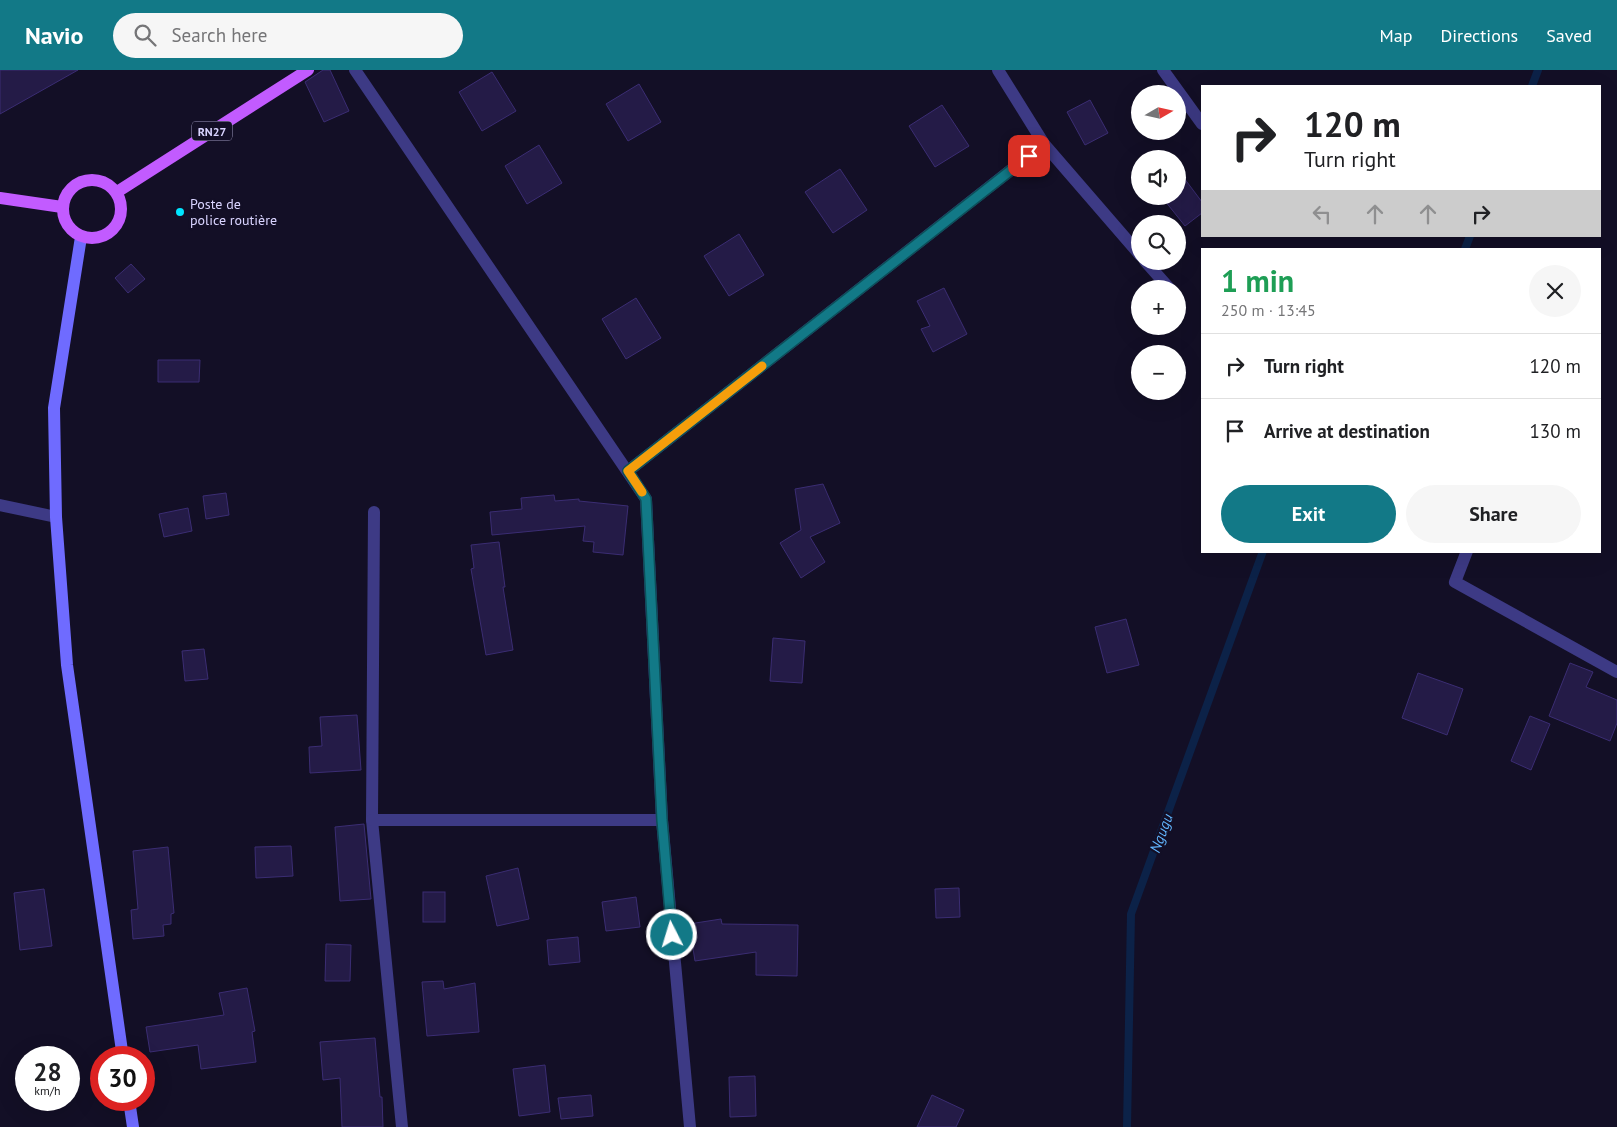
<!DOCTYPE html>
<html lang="en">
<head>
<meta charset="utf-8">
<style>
	:root { --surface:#fff; --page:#f6f6f6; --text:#202124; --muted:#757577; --line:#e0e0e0; --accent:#127987 }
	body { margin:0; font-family:"PT Sans",sans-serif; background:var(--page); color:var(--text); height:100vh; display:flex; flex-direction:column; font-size:19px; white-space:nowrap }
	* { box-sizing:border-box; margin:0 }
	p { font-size:16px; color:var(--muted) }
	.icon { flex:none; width:28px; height:28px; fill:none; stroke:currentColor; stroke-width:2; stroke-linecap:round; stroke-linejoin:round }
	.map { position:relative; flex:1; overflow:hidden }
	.panel { position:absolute; left:1201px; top:178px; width:400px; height:305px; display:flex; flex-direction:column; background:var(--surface); border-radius:0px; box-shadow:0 5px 20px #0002 }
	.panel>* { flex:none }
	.guide { position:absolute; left:1201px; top:15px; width:400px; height:152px; border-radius:0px; box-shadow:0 5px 20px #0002; background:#fff; color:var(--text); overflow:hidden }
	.needle { width:32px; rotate:81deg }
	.controls { position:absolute; left:1131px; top:15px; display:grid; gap:10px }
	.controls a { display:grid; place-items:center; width:55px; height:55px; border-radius:50%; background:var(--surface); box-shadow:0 5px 20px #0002; font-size:25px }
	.speed { position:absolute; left:15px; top:976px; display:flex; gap:10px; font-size:25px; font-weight:700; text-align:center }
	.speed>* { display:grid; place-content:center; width:65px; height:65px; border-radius:50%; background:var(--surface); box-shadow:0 5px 20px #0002; line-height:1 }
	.speed small { font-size:12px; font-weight:400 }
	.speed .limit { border:8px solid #d22; background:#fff; color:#111 }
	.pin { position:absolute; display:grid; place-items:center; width:42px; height:42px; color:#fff; margin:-21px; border-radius:10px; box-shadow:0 2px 8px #0006 }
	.me { position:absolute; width:55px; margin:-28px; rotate:355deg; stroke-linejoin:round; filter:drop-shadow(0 0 4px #0008) }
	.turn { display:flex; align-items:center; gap:18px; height:105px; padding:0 20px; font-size:22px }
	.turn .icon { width:65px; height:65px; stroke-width:2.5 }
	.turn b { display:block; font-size:35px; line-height:42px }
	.lanes { display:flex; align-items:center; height:48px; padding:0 20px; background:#0003; justify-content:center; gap:25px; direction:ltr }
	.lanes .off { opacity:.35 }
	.round { display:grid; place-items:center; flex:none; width:52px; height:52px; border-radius:26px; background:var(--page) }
	.head { display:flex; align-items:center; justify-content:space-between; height:85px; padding:0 20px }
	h1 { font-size:30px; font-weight:800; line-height:38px; color:#1e9e55 }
	.action { display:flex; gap:10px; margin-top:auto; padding:10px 20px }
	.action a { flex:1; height:58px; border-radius:30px; background:var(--accent); color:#fff; font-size:20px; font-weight:800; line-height:58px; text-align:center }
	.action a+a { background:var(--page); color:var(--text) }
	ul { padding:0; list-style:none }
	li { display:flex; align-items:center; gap:15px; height:65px; padding:0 20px; border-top:1px solid var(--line) }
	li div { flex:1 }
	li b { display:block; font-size:19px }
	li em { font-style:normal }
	header { display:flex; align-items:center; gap:30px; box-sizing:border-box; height:70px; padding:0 25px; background:var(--accent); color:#fff }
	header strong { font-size:24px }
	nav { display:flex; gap:28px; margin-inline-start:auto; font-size:18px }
	.search { width:350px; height:45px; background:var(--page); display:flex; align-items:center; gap:12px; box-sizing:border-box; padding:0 18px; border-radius:28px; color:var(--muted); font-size:19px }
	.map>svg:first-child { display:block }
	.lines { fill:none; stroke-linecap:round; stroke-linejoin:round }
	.stream { stroke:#0c2248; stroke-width:8 }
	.building { fill:#241b47; stroke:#3b2d73 }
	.minor { stroke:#3d3a85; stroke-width:12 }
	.secondary { stroke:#6f6bff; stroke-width:12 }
	.primary { stroke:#c25bff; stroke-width:12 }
	.route-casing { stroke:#0c4f58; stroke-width:12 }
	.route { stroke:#127987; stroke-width:9 }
	.slow { stroke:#f59e0b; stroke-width:9 }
	.poi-dot { fill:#00e5ff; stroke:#130f26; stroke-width:2 }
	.labels { text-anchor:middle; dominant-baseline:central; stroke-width:4.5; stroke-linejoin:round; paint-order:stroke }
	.shield { fill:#130f26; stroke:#9e99be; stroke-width:1 }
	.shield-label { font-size:12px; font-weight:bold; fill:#d9d4ff }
	.poi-label { font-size:14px; fill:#d9d4ff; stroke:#130f26; text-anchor:start }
	.water-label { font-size:15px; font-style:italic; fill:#62b6ff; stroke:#130f26 }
</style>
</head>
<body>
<header>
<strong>Navio</strong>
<div class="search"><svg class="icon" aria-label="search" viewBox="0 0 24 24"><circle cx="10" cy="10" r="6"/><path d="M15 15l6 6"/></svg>Search here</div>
<nav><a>Map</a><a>Directions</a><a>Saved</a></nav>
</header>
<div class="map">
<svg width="1617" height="1057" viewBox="0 0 1617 1057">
	<rect width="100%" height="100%" fill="#130f26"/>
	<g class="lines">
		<g class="stream">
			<polyline points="1532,16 1538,0"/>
			<polyline points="1465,179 1470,166"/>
			<polyline points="1127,1057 1131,844 1263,481"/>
		</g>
	</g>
	<g class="building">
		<polygon points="0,0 78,0 0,44"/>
		<polygon points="323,0 330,0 349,41 324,52 305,12"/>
		<polygon points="492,2 516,41 482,61 459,22"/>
		<polygon points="639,14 661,52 628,71 606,34"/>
		<polygon points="1090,30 1108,63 1085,75 1067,42"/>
		<polygon points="942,35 969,76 935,97 909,56"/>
		<polygon points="539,75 562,113 527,134 505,96"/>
		<polygon points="840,99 867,140 833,163 805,122"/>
		<polygon points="1178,100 1202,132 1202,143 1185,156 1161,126 1178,126"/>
		<polygon points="739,164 764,205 729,226 704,186"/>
		<polygon points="131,194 145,209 128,223 115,208"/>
		<polygon points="944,218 967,264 933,282 921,259 930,256 917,231"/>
		<polygon points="636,228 661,268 626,289 602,249"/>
		<polygon points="158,290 200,290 199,312 158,312"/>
		<polygon points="823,414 840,453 810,467 825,492 801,508 780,473 801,460 795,419"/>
		<polygon points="226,423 229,445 206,449 203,426"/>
		<polygon points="554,425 555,431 579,429 579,431 628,436 623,485 593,482 594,472 583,471 585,456 492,465 490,442 522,439 521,428"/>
		<polygon points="188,438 192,461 164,467 159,444"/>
		<polygon points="499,472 505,517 503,517 513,580 486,585 471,499 474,498 471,475"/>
		<polygon points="1126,549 1139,595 1107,603 1095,557"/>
		<polygon points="773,568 805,571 802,613 770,611"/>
		<polygon points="204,579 208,609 185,611 182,581"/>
		<polygon points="1570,593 1593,602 1586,617 1617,630 1617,653 1610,671 1549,646"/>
		<polygon points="1418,603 1463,619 1447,665 1402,648"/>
		<polygon points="357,645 361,700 310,703 309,677 322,676 320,647"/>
		<polygon points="1530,646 1550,654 1531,700 1511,691"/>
		<polygon points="364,754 371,829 340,831 335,757"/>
		<polygon points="291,776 293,806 256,808 255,777"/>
		<polygon points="168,777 174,843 171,844 171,854 163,855 164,866 133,869 131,840 138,839 133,781"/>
		<polygon points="518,798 529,849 497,856 486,806"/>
		<polygon points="959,818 960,847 936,848 935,819"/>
		<polygon points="44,819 52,876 20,880 14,823"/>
		<rect x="423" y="822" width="22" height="30"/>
		<polygon points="636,827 640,857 606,861 602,832"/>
		<polygon points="721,849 722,854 798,855 797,906 756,905 756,882 695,891 689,854"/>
		<polygon points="578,867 580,892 549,895 547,870"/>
		<polygon points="326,874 351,875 350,911 325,911"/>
		<polygon points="443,911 444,919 475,913 479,962 427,966 422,912"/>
		<polygon points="247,918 255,961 252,962 256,992 201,999 198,975 150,982 146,957 224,945 219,923"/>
		<polygon points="375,968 380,1027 382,1027 383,1057 342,1057 340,1008 323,1010 320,972"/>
		<polygon points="545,995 550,1042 519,1046 513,999"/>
		<polygon points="755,1006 756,1046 730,1047 729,1007"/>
		<polygon points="591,1025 593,1046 561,1049 558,1028"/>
		<polygon points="932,1025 964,1040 956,1057 917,1057"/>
	</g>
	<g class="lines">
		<g class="minor">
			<polyline points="355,0 646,429 662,750 690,1057"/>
			<polyline points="998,0 1044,74 1140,185"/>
			<polyline points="1163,0 1202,54"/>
			<polyline points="1145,191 1169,218"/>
			<polyline points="628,401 1044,74"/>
			<polyline points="0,435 56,447"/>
			<polyline points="374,442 372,750 402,1057"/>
			<polyline points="1467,481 1455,512 1617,602"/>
			<polyline points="372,750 662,750"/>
		</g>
		<g class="secondary">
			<polyline points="81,167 54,338 56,447 67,595 123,988"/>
			<polyline points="129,1030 133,1057"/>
		</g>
		<g class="primary">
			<circle cx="92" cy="139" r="29"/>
			<polyline points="117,122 308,0"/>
			<polyline points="0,128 62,137"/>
		</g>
	</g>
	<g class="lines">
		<g class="route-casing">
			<polyline id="route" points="672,865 662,750 646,429 628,401 1029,86"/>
		</g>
		<use href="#route" class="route"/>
		<polyline class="slow" points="642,422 628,401 762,296"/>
	</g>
	<circle class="poi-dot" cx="180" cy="142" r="5"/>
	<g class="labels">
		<rect class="shield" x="192" y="51.5" width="40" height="19" rx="4"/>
		<g class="shield-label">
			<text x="212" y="61">RN27</text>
		</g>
		<g class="poi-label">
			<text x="190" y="134">Poste de<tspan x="190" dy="16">police routière</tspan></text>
		</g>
		<g class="water-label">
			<text transform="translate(1161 763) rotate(-70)">Ngugu</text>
		</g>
	</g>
</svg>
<div class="controls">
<a><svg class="needle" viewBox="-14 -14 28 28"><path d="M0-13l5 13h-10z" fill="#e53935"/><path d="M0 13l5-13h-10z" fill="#757577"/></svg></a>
<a><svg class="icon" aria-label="sound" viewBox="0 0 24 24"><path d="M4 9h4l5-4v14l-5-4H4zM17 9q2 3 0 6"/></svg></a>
<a><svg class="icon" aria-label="search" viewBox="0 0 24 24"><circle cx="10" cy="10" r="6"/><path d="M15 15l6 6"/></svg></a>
<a>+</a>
<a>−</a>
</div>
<div class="speed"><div>28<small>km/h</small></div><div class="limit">30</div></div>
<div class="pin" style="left:1029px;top:86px;background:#d93025"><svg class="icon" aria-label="arrive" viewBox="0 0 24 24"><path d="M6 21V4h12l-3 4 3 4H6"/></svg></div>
<svg class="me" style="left:672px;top:865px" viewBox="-20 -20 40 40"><circle r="17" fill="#127987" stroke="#fff" stroke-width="3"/><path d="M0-11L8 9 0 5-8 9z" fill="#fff"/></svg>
<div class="guide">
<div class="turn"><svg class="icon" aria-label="right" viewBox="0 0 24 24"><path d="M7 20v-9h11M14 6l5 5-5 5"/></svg><div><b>120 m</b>Turn right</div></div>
<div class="lanes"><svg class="icon off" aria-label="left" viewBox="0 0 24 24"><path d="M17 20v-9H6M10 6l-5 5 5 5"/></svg><svg class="icon off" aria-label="ahead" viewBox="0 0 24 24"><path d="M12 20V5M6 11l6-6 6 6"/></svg><svg class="icon off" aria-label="ahead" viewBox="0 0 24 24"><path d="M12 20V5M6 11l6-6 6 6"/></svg><svg class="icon" aria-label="right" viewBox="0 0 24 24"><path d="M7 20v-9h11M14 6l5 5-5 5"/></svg></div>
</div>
<section class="panel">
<div class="head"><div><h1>1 min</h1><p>250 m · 13:45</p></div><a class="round"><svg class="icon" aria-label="close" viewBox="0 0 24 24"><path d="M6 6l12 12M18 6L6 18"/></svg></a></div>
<ul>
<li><svg class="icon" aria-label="right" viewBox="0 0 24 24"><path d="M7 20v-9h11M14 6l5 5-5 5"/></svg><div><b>Turn right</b></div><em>120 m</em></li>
<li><svg class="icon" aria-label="arrive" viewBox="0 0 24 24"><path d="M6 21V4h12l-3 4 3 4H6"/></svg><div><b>Arrive at destination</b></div><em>130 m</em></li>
</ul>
<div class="action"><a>Exit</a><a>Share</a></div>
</section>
</div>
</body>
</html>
